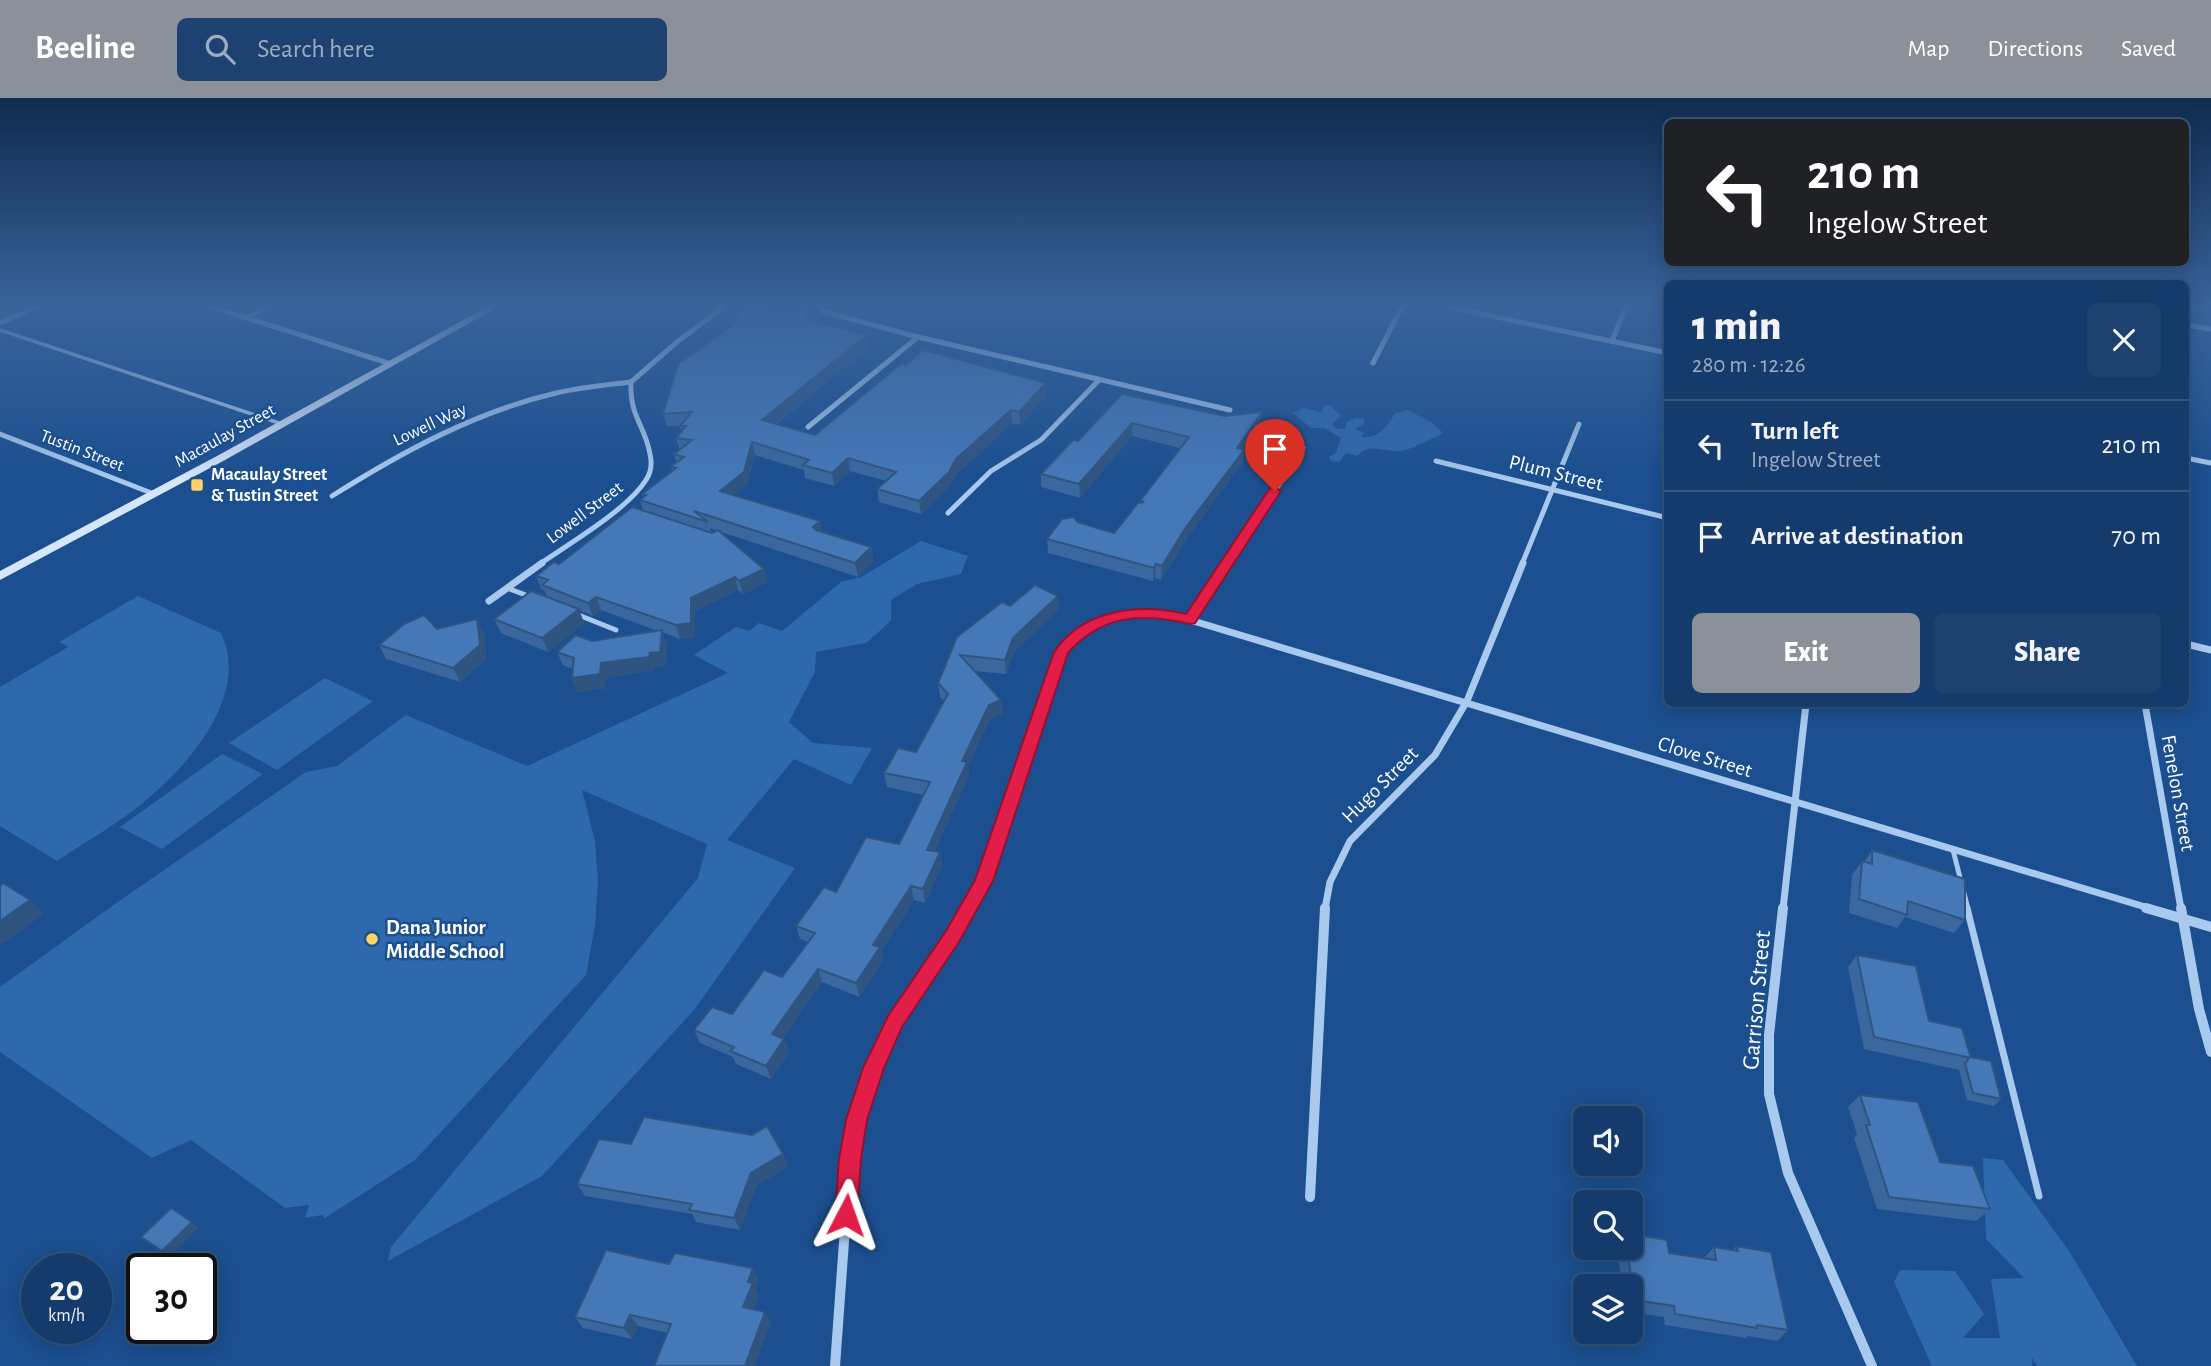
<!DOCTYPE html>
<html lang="en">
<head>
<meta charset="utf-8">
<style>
	:root { --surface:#143b6b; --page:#1d4271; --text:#f1f3f6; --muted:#9dadc1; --line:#33557e; --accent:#8c9099 }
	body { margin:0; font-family:"Alegreya Sans",sans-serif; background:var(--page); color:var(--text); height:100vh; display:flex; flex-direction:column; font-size:26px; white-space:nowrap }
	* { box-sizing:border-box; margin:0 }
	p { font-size:23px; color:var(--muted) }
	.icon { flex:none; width:38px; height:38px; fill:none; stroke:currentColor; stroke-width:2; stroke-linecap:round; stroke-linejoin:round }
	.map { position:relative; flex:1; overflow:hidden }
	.sheet { position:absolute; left:1664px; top:182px; width:525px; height:427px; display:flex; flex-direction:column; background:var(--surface); border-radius:10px; box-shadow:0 4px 18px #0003,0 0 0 2px var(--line) }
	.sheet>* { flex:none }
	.hud { position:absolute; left:1664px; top:21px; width:525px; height:147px; border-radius:10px; box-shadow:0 4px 18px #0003,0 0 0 2px var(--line); background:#202124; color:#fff; overflow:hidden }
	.buttons { position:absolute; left:1573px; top:1008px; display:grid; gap:14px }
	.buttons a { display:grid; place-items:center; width:70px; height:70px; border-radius:10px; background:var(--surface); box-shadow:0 4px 18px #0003,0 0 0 2px var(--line); font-size:35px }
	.speed { position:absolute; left:21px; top:1155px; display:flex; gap:14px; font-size:35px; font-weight:700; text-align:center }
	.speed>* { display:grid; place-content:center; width:91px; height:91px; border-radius:50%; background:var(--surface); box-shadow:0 4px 18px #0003,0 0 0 2px var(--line); line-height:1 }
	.speed small { font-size:18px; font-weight:400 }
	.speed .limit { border:4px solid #111; border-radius:10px; background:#fff; color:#111 }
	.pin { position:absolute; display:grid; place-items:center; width:60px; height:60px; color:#fff; margin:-72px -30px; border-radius:50% 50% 50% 0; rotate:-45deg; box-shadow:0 0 7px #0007 }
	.pin .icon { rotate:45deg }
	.me { position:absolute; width:77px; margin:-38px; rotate:4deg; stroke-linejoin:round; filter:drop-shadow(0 0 5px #0008) }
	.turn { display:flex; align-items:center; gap:24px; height:147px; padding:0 28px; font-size:32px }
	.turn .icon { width:91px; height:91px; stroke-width:2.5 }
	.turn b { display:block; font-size:49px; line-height:60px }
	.round { display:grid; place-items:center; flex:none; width:74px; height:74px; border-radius:10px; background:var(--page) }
	.summary { display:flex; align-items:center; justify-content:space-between; height:119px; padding:0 28px }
	h1 { font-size:42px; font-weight:800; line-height:52px }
	.cta { display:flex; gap:14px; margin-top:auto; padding:14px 28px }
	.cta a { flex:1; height:80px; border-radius:10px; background:var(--accent); color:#fff; font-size:28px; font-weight:800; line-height:80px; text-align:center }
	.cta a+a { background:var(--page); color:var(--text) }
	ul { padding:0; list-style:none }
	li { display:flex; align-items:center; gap:21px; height:91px; padding:0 28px; border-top:2px solid var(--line) }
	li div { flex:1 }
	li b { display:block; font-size:26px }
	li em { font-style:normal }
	header { display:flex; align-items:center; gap:42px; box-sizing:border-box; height:98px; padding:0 35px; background:var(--accent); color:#fff }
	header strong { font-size:33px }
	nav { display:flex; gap:38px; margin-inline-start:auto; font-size:24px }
	.search { width:490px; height:63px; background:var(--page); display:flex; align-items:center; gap:18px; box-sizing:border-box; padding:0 24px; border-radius:10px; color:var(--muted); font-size:26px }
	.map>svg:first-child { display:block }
	.green { fill:#2e69ad }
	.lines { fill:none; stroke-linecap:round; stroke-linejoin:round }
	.lane-far2 { stroke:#a9c9ee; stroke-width:3.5 }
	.lane-far1 { stroke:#a9c9ee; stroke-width:5 }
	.lane { stroke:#a9c9ee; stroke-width:7 }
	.street-far2 { stroke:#a9c9ee; stroke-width:5 }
	.street-far1 { stroke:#a9c9ee; stroke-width:7 }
	.street { stroke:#a9c9ee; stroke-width:10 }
	.secondary { fill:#d6e6fa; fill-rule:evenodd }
	.wall { fill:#3a679d; fill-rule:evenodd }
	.shaded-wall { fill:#305480 }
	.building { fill:#4478b7; stroke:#305480; stroke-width:2 }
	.route { fill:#e11d48; stroke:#92132f; stroke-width:2 }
	.poi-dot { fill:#ffd166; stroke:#1b4f8f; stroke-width:2.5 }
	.labels { text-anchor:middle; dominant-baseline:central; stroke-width:5; stroke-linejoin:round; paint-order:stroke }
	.far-street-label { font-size:18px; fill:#fff; stroke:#1b4f8f }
	.far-poi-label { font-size:18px; font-weight:bold; fill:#fff; stroke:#1b4f8f; text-anchor:start }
	.street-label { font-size:21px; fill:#fff; stroke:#1b4f8f }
	.poi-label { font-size:21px; font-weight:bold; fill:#fff; stroke:#1b4f8f; text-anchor:start }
	.near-street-label { font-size:24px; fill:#fff; stroke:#1b4f8f }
</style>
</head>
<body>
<header>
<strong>Beeline</strong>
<div class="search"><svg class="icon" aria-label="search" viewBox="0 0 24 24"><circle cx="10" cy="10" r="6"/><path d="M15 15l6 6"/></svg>Search here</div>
<nav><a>Map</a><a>Directions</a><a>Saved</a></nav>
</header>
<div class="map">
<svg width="2211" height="1268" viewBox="0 0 2211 1268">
	<rect width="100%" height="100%" fill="#1b4f8f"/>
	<g class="green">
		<path d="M1325 307 1331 308 1341 318 1332 326 1337 331 1345 330 1347 324 1356 320 1364 321V326L1355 331 1364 335 1361 339C1377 341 1388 329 1395 315L1408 312 1431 324 1443 335C1430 341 1414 351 1400 353 1385 354 1370 344 1357 358L1346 355 1339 364 1331 363 1329 359 1336 355 1341 340 1325 330H1311L1293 315 1303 310 1321 314Z"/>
		<polygon points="921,443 968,458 961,476 917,486 891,502 891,523 866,545 816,554 815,574 789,624 813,645 872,650 851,687 794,661 727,742 795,770 694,912 542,1078 388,1163 391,1149 698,780 707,746 582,692 595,743 598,783 595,827 586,877 415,1062 325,1120 322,1117 305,1120 309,1107 285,1110 191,1042 152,1060 0,954 0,889 112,808 306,674 337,668 406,617 527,668 728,575 694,557 736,529 749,533 759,525 782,533 841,484 861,479"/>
		<path d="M138 498 221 535C249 593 195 660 153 696 125 722 88 742 57 763L0 728V589L68 549 59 544Z"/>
		<polygon points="325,580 373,603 277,672 229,645"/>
		<polygon points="222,656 263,676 162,751 120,729"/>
		<polygon points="1983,1060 2003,1062 2069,1153 2137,1268 2038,1268 2032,1260 2032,1268 1932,1268 1894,1184 1900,1172 1955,1173 1984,1216 1963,1240 2000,1240 1991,1181 2024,1180 1986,1141"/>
	</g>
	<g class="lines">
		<polyline class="lane-far2" points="0,232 282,326"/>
		<g class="lane-far1">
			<polyline points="507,490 531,499"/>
			<polyline points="576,516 616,532"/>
			<polyline points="1953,752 1968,811"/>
		</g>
		<polyline class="lane" points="1967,810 2039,1098"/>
		<g class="street-far2">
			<polyline points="200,205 391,266"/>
			<polyline points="792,205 918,239 1230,312"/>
			<polyline points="1429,205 1668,255"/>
			<polyline points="0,207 6,205"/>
			<polyline points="247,219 276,205"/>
			<polyline points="0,225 45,205"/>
			<polyline points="2186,227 2211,231"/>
			<polyline points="1612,243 1627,205"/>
			<polyline points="1373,265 1404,205"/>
			<polyline points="808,329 918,239"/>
			<polyline points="0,336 154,396"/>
			<polyline points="2186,360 2211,365"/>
			<polyline points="1436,363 1668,420"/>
			<path d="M332 398C402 354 475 314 556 295 581 289 606 287 631 284"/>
			<polyline points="948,415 991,373 1041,342 1099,282"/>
			<path d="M540 466C570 445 627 412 646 382 651 375 652 365 650 356 645 327 629 318 631 284L678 243 729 205"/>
			<polyline points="1227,466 1303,350"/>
			<polyline points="1522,466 1579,326"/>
		</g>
		<g class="street-far1">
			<polyline points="489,503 542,465"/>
			<polyline points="1190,522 1228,465"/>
			<polyline points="2186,546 2211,552"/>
			<polyline points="2145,606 2181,811"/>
			<path d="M968 811 984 783 1061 554C1097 511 1139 511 1190 522L2152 811"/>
			<polyline points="1325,811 1330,784 1350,743 1435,657 1467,603 1523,465"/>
			<polyline points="1783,811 1806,606"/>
		</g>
		<g class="street">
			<polyline points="1783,810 1769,937 1769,996 1788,1075 1872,1268"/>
			<polyline points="2146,810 2211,829"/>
			<polyline points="2181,810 2199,911 2211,954"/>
			<polyline points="1310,1099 1325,810"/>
			<polyline points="835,1268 850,1061 867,986 895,924 953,839 969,810"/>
		</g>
		<polygon class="secondary" points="494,205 505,205 225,362 0,482 0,473 217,358"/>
	</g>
	<g class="wall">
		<path d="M782 213 822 219 816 224 869 249 776 326 815 337 1046 298 1020 327 1012 325 958 375 950 387 921 416 879 404 877 391 886 383 850 373 834 388 805 380 804 372 755 357 747 387 734 397 820 423 822 434 871 449 874 462 858 479 718 433 764 471 767 484 743 496 738 492 695 513V539L680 541 662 534 666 546 665 568 654 569V572L607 579 605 590 577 594 573 571 563 567 557 554 592 543 658 533 601 512 593 518 579 512 584 525 548 554 501 535 494 521 547 499 544 492 541 491 536 478 559 466 643 413 640 402 643 400 642 396 672 373 671 368 676 364 674 356 680 352 676 340 682 333 680 328H667L663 316ZM710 430 717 433 711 435Z"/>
		<polygon points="1122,296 1225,318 1262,314 1260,327 1243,352 1242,365 1185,443 1161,482 1155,480 1153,483 1048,455 1047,441 1077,424 1114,435 1140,405 1140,403 1180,350 1132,338 1080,400 1041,389 1041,376 1078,343"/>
		<polygon points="1010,508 1058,512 1014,554 1006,576 974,573 1001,602 1002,616 990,621 968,668 969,678 934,753 940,754 942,768 925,805 914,802 881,853 883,863 859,899 822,884 783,940 789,954 771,981 736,966 733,959 700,945 694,932 732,916 782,879 808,844 800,841 796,828 836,794 899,746 924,697 887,689 884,675 916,654 944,603 940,599 938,585 957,539"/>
		<polygon points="437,531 484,535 486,561 460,584 386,561 379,547"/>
		<polygon points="1872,752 1965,822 1954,835 1905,819 1897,830 1849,815 1852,777 1862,763 1864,764"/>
		<polygon points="1857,857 1929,923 1970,959 2001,1001 1994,1008 1967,1002 1959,972 1864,951 1848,869"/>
		<polygon points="1860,997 1940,1064 1990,1111 1976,1123 1877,1111 1854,1040 1857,1036 1848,1009"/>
		<polygon points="631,1046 783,1056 788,1068 757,1087 740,1132 696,1124 692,1116 585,1098 577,1086"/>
		<polygon points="1736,1148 1788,1232 1777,1243 1748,1238 1746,1240 1665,1227 1664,1219 1631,1214 1631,1188 1622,1188 1617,1150 1631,1150 1704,1160 1714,1149 1733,1152"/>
		<polygon points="669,1166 753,1170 758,1182 755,1190 759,1196 753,1211 771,1225 668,1235 638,1228 632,1241 583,1230 575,1219"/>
	</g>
	<g class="shaded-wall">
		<polygon points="820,207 822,219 805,233 803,221"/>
		<polygon points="867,237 869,249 765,334 762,322"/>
		<polygon points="1046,285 1046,298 1020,327 1019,314"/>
		<polygon points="1011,312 1012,325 958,375 950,387 921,416 919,403 956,361"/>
		<polygon points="1262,314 1260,327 1242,354 1244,352 1242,365 1185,443 1161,482 1162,468 1237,350"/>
		<polygon points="1132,325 1132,338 1080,400 1079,386"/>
		<polygon points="752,344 755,357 747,387 723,406 720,393"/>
		<polygon points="848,360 850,373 834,388 832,375"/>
		<polygon points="820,423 822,437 816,442 813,429"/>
		<polygon points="871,449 874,462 858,479 855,465"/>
		<polygon points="1156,466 1155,480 1153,483 1154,470"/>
		<polygon points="764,471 767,484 743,496 739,483"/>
		<polygon points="735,479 738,492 695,513 695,539 680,541 676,527 691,500"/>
		<polygon points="1058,498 1058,512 1014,554 1006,576 1005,562 1013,540"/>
		<polygon points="596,499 601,512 593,518 588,505"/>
		<polygon points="579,511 584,525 548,554 542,540"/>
		<polygon points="477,521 484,535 486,561 460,584 453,570"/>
		<polygon points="662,532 666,546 665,568 654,569 654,572 607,579 605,590 577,594 572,580 601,565 650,555"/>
		<polygon points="1001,602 1002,616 990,621 968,668 969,678 929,766 927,752 962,663 989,607"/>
		<polygon points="940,754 942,768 925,805 923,791"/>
		<polygon points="911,788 914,802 881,853 883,863 859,899 856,885 873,847"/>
		<polygon points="30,802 44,816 2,846 0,844 0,823"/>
		<polygon points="818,871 822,884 777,949 772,936"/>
		<polygon points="784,941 789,954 771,981 766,968"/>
		<polygon points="783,1056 788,1068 757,1087 740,1132 734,1120 751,1075"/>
		<polygon points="192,1124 199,1130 169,1159 162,1153"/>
		<polygon points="753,1170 758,1182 755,1190 759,1196 749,1220 743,1209 748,1184"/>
		<polygon points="765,1214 771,1225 755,1268 745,1268"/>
		<polygon points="630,1217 638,1228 632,1241 624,1230"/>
	</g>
	<g class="building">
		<polygon points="745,205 762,205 782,213 820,207 803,221 867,237 762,322 815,337 901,266 906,267 923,252 1046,285 1019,314 1011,312 956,361 949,374 919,403 877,391 896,374 848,360 832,375 803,367 809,362 752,344 744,374 720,393 820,423 813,429 816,432 871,449 855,465 694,413 708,424 640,402 646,397 642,396 676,370 671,368 684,359 674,356 692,342 676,340 686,328 680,328 692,314 663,316 678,266 735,226 738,212"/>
		<polygon points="1122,296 1225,318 1262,314 1237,350 1244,352 1186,429 1162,468 1156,466 1154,470 1047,441 1062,421 1074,419 1077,424 1114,435 1138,405 1144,404 1140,403 1189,339 1132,325 1079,386 1041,376 1073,342 1078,343"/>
		<polygon points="632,409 712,435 718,432 764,471 739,483 735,479 691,500 691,525 676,527 596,499 588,505 542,487 548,482 536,478 554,464 559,466"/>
		<polygon points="1035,487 1058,498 1013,540 1005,562 960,557 1001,602 989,607 962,663 967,664 927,752 940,754 923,791 911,788 873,847 880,849 856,885 818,871 772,936 784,941 766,968 730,953 734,949 694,932 712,909 732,916 764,872 782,879 815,835 796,828 824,789 836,794 866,739 899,746 930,684 884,675 898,650 916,654 948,596 938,585 957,539 1002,504 1010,508"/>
		<polygon points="531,493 579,511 542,540 494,521"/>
		<polygon points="424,517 437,531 477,521 480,547 453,570 379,547 404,526"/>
		<polygon points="662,532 660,554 650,555 649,559 601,565 600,576 572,580 574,560 557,554 576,537 592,543"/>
		<polygon points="1872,752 1965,781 1965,822 1908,803 1907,817 1859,801 1862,763 1872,766"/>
		<polygon points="3,785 30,802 0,823 0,788"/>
		<polygon points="1857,857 1916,868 1929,923 1962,930 1971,960 1874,939"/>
		<polygon points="1970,959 1991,963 2001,1001 1973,995 1965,966"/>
		<polygon points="1860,997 1918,1004 1940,1064 1973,1068 1990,1111 1889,1099 1866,1027 1870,1027"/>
		<polygon points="644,1019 752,1037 767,1028 783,1056 751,1075 734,1120 689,1112 692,1106 577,1086 599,1041 631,1046"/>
		<polygon points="171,1110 192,1124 162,1153 141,1139"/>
		<polygon points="1631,1136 1667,1142 1669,1155 1716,1162 1714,1149 1738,1153 1736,1148 1771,1154 1788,1232 1757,1227 1757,1230 1675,1216 1674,1208 1634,1202 1627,1150 1631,1150"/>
		<polygon points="606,1152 669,1166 675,1155 753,1170 748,1184 753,1185 743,1209 765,1214 745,1268 654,1268 671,1226 630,1217 624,1230 575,1219"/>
	</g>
	<linearGradient id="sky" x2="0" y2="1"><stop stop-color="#0f2b4f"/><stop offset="0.54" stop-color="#39639b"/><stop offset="1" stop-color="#39639b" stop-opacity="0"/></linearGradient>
	<rect width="2211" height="383" fill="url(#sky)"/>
	<path class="route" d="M1275 389 1281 393 1195 525 1190 526C1141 515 1103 516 1068 555L993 783 959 844 902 929 884 970 867 1022 861 1061 857 1117 854 1124 846 1128 838 1124 835 1117 839 1061 846 1022 863 970 888 918 946 833 975 782 1054 554C1083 511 1138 505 1186 516L1270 390Z"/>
	<g class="poi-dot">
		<rect x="190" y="380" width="14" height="14" rx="3.5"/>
		<circle cx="372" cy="841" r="7"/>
	</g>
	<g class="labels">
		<g class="far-street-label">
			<text transform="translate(430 327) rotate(-25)">Lowell Way</text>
			<text transform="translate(225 338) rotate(-29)">Macaulay Street</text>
			<text transform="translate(82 353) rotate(21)">Tustin Street</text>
			<text transform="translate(585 415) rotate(-37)">Lowell Street</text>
		</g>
		<g class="far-poi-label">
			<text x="211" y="377">Macaulay Street<tspan x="211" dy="21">&amp; Tustin Street</tspan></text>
		</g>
		<g class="street-label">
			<text transform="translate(1556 375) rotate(14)">Plum Street</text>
			<text transform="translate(1705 659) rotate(17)">Clove Street</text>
			<text transform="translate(1380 687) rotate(-45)">Hugo Street</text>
			<text transform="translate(2178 695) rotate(80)">Fenelon Street</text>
		</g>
		<g class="poi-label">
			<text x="386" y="829">Dana Junior<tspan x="386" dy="24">Middle School</tspan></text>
		</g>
		<g class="near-street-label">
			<text transform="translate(1757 902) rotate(-85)">Garrison Street</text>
		</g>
	</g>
</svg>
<div class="buttons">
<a><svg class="icon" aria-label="sound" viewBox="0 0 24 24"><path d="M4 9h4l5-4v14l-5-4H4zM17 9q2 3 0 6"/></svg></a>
<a><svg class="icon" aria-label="search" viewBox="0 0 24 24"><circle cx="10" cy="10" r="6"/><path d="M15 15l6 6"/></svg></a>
<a><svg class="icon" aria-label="layers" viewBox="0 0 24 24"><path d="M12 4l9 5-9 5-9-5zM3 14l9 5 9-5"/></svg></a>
</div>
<div class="speed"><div>20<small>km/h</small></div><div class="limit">30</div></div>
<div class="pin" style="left:1275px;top:393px;background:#d93025"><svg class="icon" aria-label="arrive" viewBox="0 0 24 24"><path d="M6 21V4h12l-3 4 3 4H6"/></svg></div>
<svg class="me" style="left:846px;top:1117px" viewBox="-20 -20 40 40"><path d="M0-17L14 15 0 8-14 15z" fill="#e11d48" stroke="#fff" stroke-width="4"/></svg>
<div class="hud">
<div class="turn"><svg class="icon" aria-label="left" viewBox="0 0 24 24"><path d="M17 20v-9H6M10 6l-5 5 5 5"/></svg><div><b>210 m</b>Ingelow Street</div></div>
</div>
<section class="sheet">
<div class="summary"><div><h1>1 min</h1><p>280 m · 12:26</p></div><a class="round"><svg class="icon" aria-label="close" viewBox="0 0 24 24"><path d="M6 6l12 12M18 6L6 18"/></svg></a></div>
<ul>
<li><svg class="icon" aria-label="left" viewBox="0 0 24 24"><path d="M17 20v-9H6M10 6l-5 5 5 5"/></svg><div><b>Turn left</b><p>Ingelow Street</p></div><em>210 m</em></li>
<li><svg class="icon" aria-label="arrive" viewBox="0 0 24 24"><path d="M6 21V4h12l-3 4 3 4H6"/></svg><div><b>Arrive at destination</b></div><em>70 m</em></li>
</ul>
<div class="cta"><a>Exit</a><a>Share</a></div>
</section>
</div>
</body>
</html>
